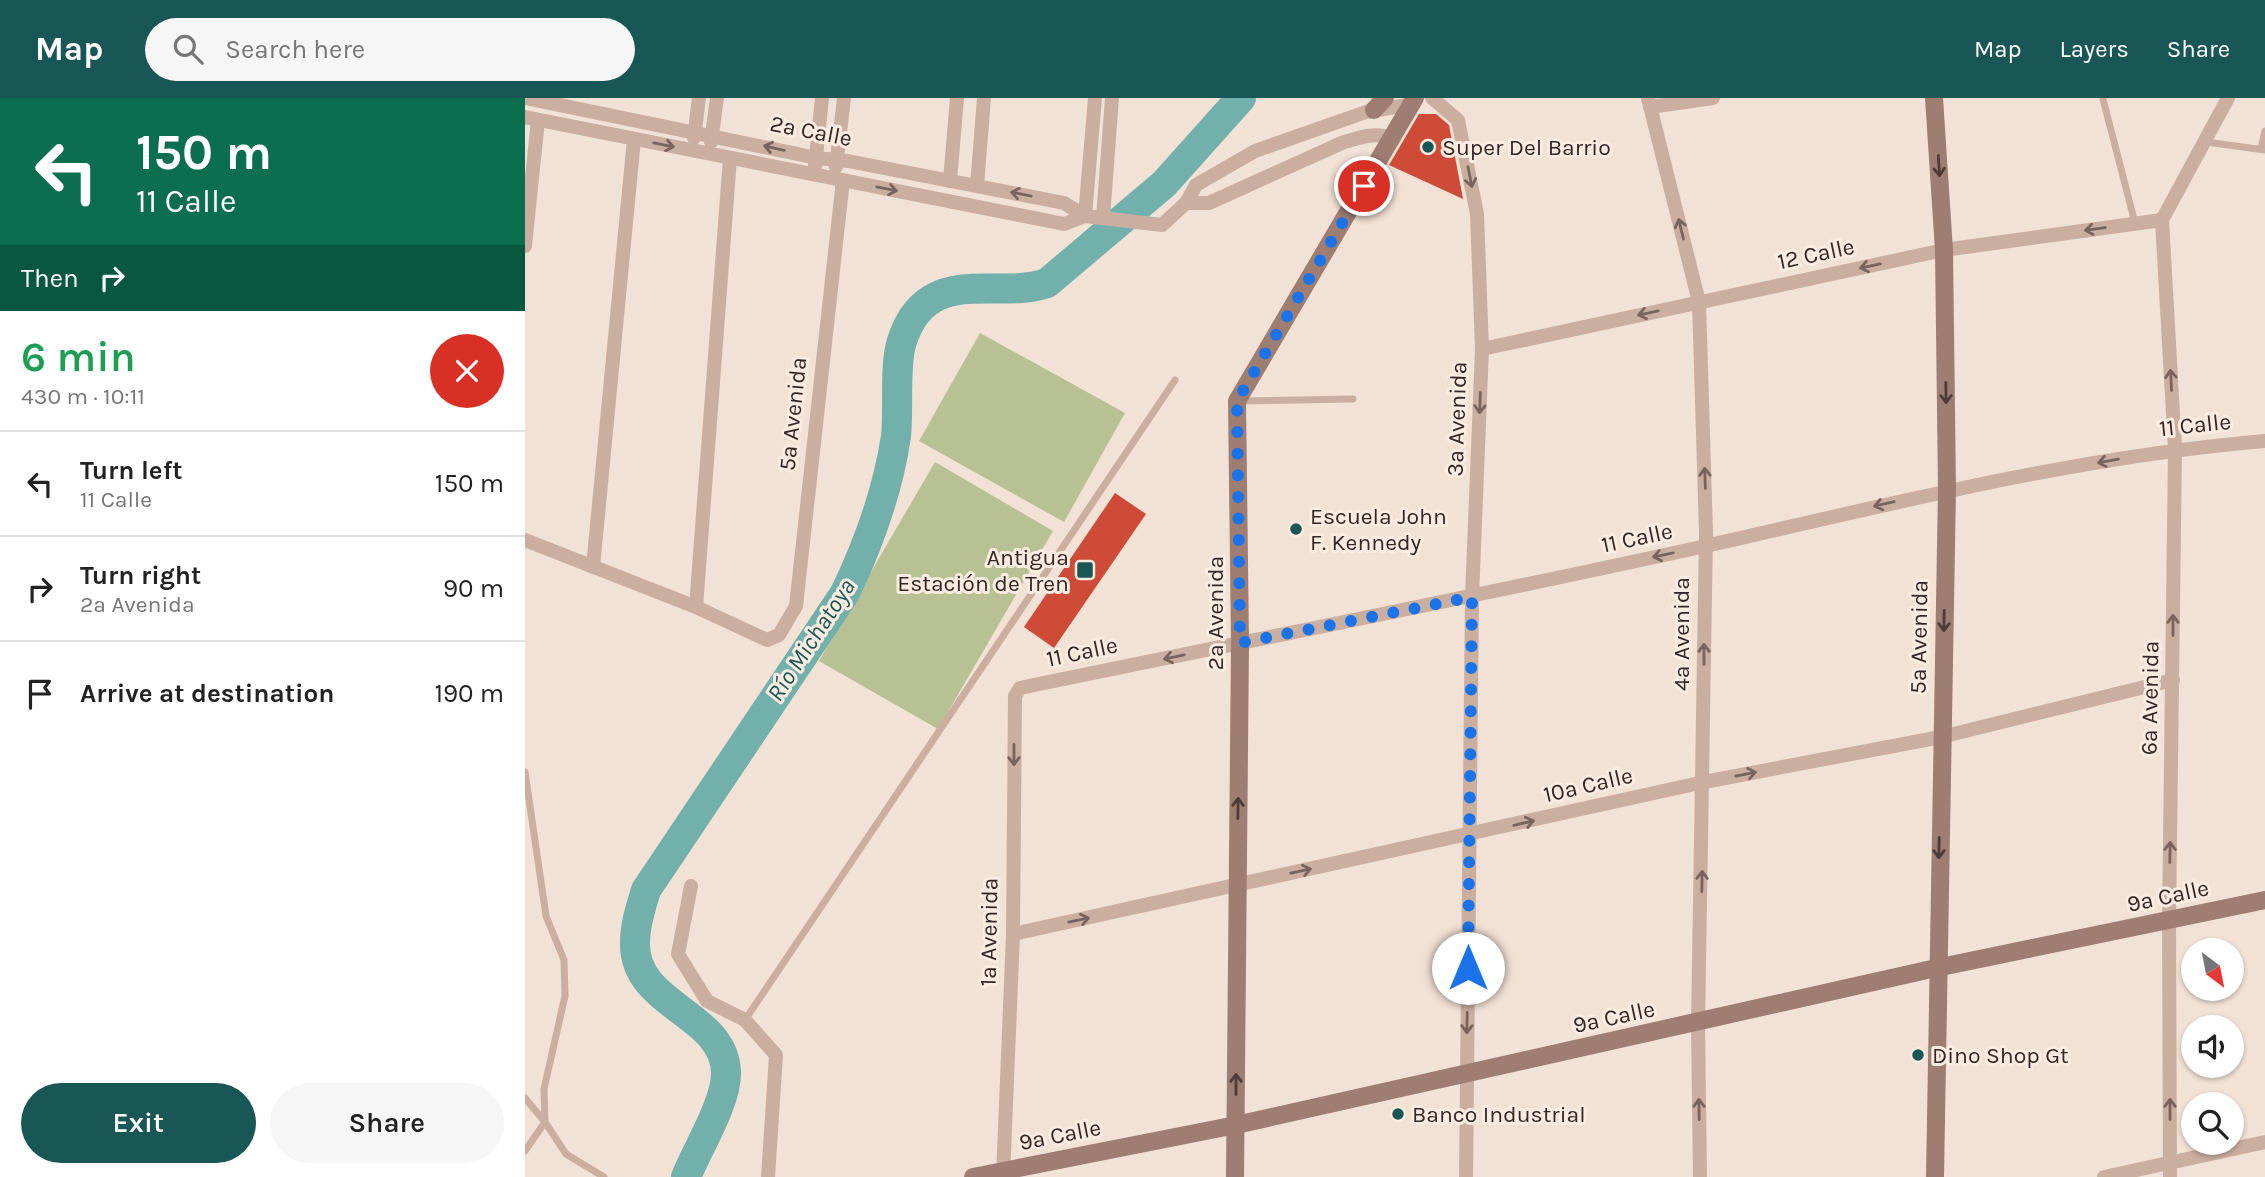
<!DOCTYPE html>
<html lang="en">
<head>
<meta charset="utf-8">
<style>
	:root { --surface:#fff; --page:#f6f6f6; --text:#222; --muted:#767676; --line:#e0e0e0; --accent:#185755 }
	body { margin:0; font-family:Karla,sans-serif; background:var(--page); color:var(--text); height:100vh; display:flex; flex-direction:column; font-size:26px; white-space:nowrap }
	* { box-sizing:border-box; margin:0 }
	p { font-size:23px; color:var(--muted) }
	.icon { flex:none; width:38px; height:38px; fill:none; stroke:currentColor; stroke-width:2; stroke-linecap:round; stroke-linejoin:round }
	.map { position:relative; flex:1; overflow:hidden }
	.drawer { display:flex; flex-direction:column; background:var(--surface); width:525px }
	.drawer>* { flex:none }
	.hud { background:#0b6e4f; color:#fff; overflow:hidden }
	.needle { width:46px; rotate:148deg }
	.tools { position:absolute; left:1656px; top:840px; display:grid; gap:14px }
	.tools a { display:grid; place-items:center; width:63px; height:63px; border-radius:50%; background:var(--surface); box-shadow:0 2px 5px #0004; font-size:35px }
	.pin { position:absolute; display:grid; place-items:center; width:60px; height:60px; color:#fff; margin:-30px; border:4px solid #fff; border-radius:50%; box-shadow:0 2px 7px #0007 }
	.me { position:absolute; width:77px; margin:-38px; rotate:0deg; stroke-linejoin:round; filter:drop-shadow(0 0 5px #0008) }
	.turn { display:flex; align-items:center; gap:24px; height:147px; padding:0 21px; font-size:32px }
	.turn .icon { width:91px; height:91px; stroke-width:2.5 }
	.turn b { display:block; font-size:49px; line-height:60px }
	.then { display:flex; align-items:center; height:66px; padding:0 21px; background:#0003; gap:14px; font-size:26px }
	.round { display:grid; place-items:center; flex:none; width:74px; height:74px; border-radius:37px; background:var(--page) }
	.head { display:flex; align-items:center; justify-content:space-between; height:119px; padding:0 21px }
	h1 { font-size:42px; font-weight:600; line-height:52px; color:#1e9e55 }
	.cta { display:flex; gap:14px; margin-top:auto; padding:14px 21px }
	.cta a { flex:1; height:80px; border-radius:42px; background:var(--accent); color:#fff; font-size:28px; font-weight:600; line-height:80px; text-align:center }
	.cta a+a { background:var(--page); color:var(--text) }
	ul { padding:0; list-style:none }
	li { display:flex; align-items:center; gap:21px; height:105px; padding:0 21px; border-top:2px solid var(--line) }
	li div { flex:1 }
	li b { display:block; font-size:26px }
	li em { font-style:normal }
	header { display:flex; align-items:center; gap:42px; box-sizing:border-box; height:98px; padding:0 35px; background:var(--accent); color:#fff }
	header strong { font-size:33px }
	nav { display:flex; gap:38px; margin-inline-start:auto; font-size:24px }
	.search { width:490px; height:63px; background:var(--page); display:flex; align-items:center; gap:18px; box-sizing:border-box; padding:0 24px; border-radius:38px; color:var(--muted); font-size:26px }
	main { display:flex; flex:1; min-height:0 }
	.map>svg:first-child { display:block }
	.green { fill:#b7c194 }
	.lines { fill:none; stroke-linecap:round; stroke-linejoin:round }
	.river { stroke:#72b0ac; stroke-width:30 }
	.building { fill:#ce4c37 }
	.lane { stroke:#caafa0; stroke-width:7 }
	.street { stroke:#caafa0; stroke-width:14 }
	.secondary { stroke:#9e7d72; stroke-width:18 }
	.oneway { stroke:#78645c }
	.oneway2 { stroke:#4e3c38 }
	.route { stroke:#1a73e8; stroke-width:12; stroke-dasharray:0 21.6 }
	.poi-dot { fill:#185755; stroke:#faece1; stroke-width:2.5 }
	.labels { text-anchor:middle; dominant-baseline:central; stroke-width:6; stroke-linejoin:round; paint-order:stroke }
	.street-label { font-size:23px; fill:#342724; stroke:#faece1 }
	.poi-label { font-size:23px; fill:#342724; stroke:#faece1; text-anchor:start }
	.water-label { font-size:24px; font-style:italic; fill:#185755; stroke:#faece1 }
</style>
</head>
<body>
<header>
<strong>Map</strong>
<div class="search"><svg class="icon" aria-label="search" viewBox="0 0 24 24"><circle cx="10" cy="10" r="6"/><path d="M15 15l6 6"/></svg>Search here</div>
<nav><a>Map</a><a>Layers</a><a>Share</a></nav>
</header>
<main>
<section class="drawer">
<div class="hud">
<div class="turn"><svg class="icon" aria-label="left" viewBox="0 0 24 24"><path d="M17 20v-9H6M10 6l-5 5 5 5"/></svg><div><b>150 m</b>11 Calle</div></div>
<div class="then">Then<svg class="icon" aria-label="right" viewBox="0 0 24 24"><path d="M7 20v-9h11M14 6l5 5-5 5"/></svg></div>
</div>
<div class="head"><div><h1>6 min</h1><p>430 m · 10:11</p></div><a class="round" style="background:#d93025;color:#fff"><svg class="icon" aria-label="close" viewBox="0 0 24 24"><path d="M6 6l12 12M18 6L6 18"/></svg></a></div>
<ul>
<li><svg class="icon" aria-label="left" viewBox="0 0 24 24"><path d="M17 20v-9H6M10 6l-5 5 5 5"/></svg><div><b>Turn left</b><p>11 Calle</p></div><em>150 m</em></li>
<li><svg class="icon" aria-label="right" viewBox="0 0 24 24"><path d="M7 20v-9h11M14 6l5 5-5 5"/></svg><div><b>Turn right</b><p>2a Avenida</p></div><em>90 m</em></li>
<li><svg class="icon" aria-label="arrive" viewBox="0 0 24 24"><path d="M6 21V4h12l-3 4 3 4H6"/></svg><div><b>Arrive at destination</b></div><em>190 m</em></li>
</ul>
<div class="cta"><a>Exit</a><a>Share</a></div>
</section>
<div class="map">
<svg width="1740" height="1079" viewBox="0 0 1740 1079">
	<rect width="100%" height="100%" fill="#f2e1d5"/>
	<g class="green">
		<polygon points="455,235 600,315 539,424 394,343"/>
		<polygon points="410,364 528,433 413,631 294,563"/>
	</g>
	<g class="lines">
		<path class="river" d="M161 1079C172 1051 202 1004 201 974 199 914 108 909 110 844 110 826 116 809 121 792L320 495C344 445 363 393 371 338 374 311 369 266 377 243 383 225 391 211 407 201 442 181 484 198 522 185L639 86 716 0"/>
	</g>
	<g class="building">
		<polygon points="894,16 911,16 924,27 938,101 864,67"/>
		<polygon points="590,395 621,416 529,550 499,529"/>
	</g>
	<g class="lines">
		<g class="lane">
			<polyline points="1578,1 1610,125"/>
			<polyline points="1681,44 1740,52"/>
			<polyline points="1736,51 1740,33"/>
			<polyline points="713,303 828,301"/>
			<polyline points="0,674 21,818 39,862 40,898 19,991 20,1024 41,1056 79,1079"/>
			<polyline points="220,922 650,282"/>
			<polyline points="0,1000 20,1024 0,1053"/>
		</g>
		<g class="street">
			<polyline points="1,0 292,60 323,63 539,105 560,118 637,127 661,105 671,87 730,53 841,14 887,6"/>
			<polyline points="907,0 933,22 952,116 957,251 947,499 941,1079"/>
			<polyline points="1123,0 1174,204 1181,435 1173,926 1175,1079"/>
			<polyline points="1125,9 1188,0"/>
			<polyline points="0,19 539,126 560,118"/>
			<polyline points="169,40 174,0"/>
			<polyline points="186,44 192,0"/>
			<polyline points="290,68 297,0"/>
			<polyline points="311,69 319,0"/>
			<polyline points="425,83 432,0"/>
			<polyline points="452,88 459,0"/>
			<path d="M661 105H684L819 44C834 40 851 33 867 41"/>
			<polyline points="560,118 570,0"/>
			<polyline points="578,120 587,0"/>
			<polyline points="1637,122 1650,351 1644,823 1645,1079"/>
			<polyline points="1637,122 1703,0"/>
			<polyline points="0,148 13,22"/>
			<polyline points="957,251 1419,152 1637,122"/>
			<polyline points="0,442 171,509 242,542 254,537 271,508 318,82"/>
			<polyline points="68,469 109,41"/>
			<polyline points="171,509 205,60"/>
			<polyline points="166,788 153,856 182,903 220,922 251,957 243,1079"/>
			<polyline points="488,836 1179,684 1416,639 1648,582"/>
			<path d="M478 1079 488 836 490 598 495 590C722 543 949 499 1176 449 1363 407 1548 359 1740 343"/>
			<polyline points="1579,1079 1740,1044"/>
		</g>
		<g class="secondary">
			<polyline points="1409,0 1419,152 1422,391 1410,1079"/>
			<polyline points="849,12 860,0"/>
			<polyline points="448,1079 711,1027 1411,870 1740,802"/>
			<polyline points="710,1079 715,545 712,303 890,0"/>
		</g>
	</g>
	<defs><path id="oneway-shaft" d="M-6 0H5M1.5-3L5.5 0L1.5 3" fill="none" stroke-width="1.6" stroke-linecap="round" stroke-linejoin="round" transform="scale(1.75)"/></defs>
	<g class="oneway">
		<use href="#oneway-shaft" transform="translate(139 47) rotate(11)"/>
		<use href="#oneway-shaft" transform="translate(249 50) rotate(-167)"/>
		<use href="#oneway-shaft" transform="translate(945 79) rotate(79)"/>
		<use href="#oneway-shaft" transform="translate(362 91) rotate(11)"/>
		<use href="#oneway-shaft" transform="translate(496 96) rotate(-169)"/>
		<use href="#oneway-shaft" transform="translate(1156 131) rotate(-104)"/>
		<use href="#oneway-shaft" transform="translate(1570 131) rotate(172)"/>
		<use href="#oneway-shaft" transform="translate(1345 168) rotate(168)"/>
		<use href="#oneway-shaft" transform="translate(1123 215) rotate(168)"/>
		<use href="#oneway-shaft" transform="translate(1646 282) rotate(-93)"/>
		<use href="#oneway-shaft" transform="translate(955 305) rotate(92)"/>
		<use href="#oneway-shaft" transform="translate(1583 363) rotate(170)"/>
		<use href="#oneway-shaft" transform="translate(1180 380) rotate(-92)"/>
		<use href="#oneway-shaft" transform="translate(1359 406) rotate(167)"/>
		<use href="#oneway-shaft" transform="translate(1138 457) rotate(168)"/>
		<use href="#oneway-shaft" transform="translate(1648 527) rotate(-90)"/>
		<use href="#oneway-shaft" transform="translate(1179 556) rotate(-90)"/>
		<use href="#oneway-shaft" transform="translate(649 559) rotate(168)"/>
		<use href="#oneway-shaft" transform="translate(489 657) rotate(90)"/>
		<use href="#oneway-shaft" transform="translate(1221 676) rotate(-11)"/>
		<use href="#oneway-shaft" transform="translate(999 725) rotate(-13)"/>
		<use href="#oneway-shaft" transform="translate(1645 754) rotate(-89)"/>
		<use href="#oneway-shaft" transform="translate(776 773) rotate(-12)"/>
		<use href="#oneway-shaft" transform="translate(1177 783) rotate(-89)"/>
		<use href="#oneway-shaft" transform="translate(554 822) rotate(-12)"/>
		<use href="#oneway-shaft" transform="translate(942 925) rotate(91)"/>
		<use href="#oneway-shaft" transform="translate(1174 1011) rotate(-91)"/>
		<use href="#oneway-shaft" transform="translate(1645 1011) rotate(-90)"/>
	</g>
	<g class="oneway2">
		<use href="#oneway-shaft" transform="translate(1414 68) rotate(86)"/>
		<use href="#oneway-shaft" transform="translate(1421 295) rotate(89)"/>
		<use href="#oneway-shaft" transform="translate(1419 523) rotate(91)"/>
		<use href="#oneway-shaft" transform="translate(713 710) rotate(-89)"/>
		<use href="#oneway-shaft" transform="translate(1414 750) rotate(91)"/>
		<use href="#oneway-shaft" transform="translate(711 986) rotate(-90)"/>
	</g>
	<g class="lines">
		<polyline class="route" points="839,88 712,303 715,545 947,499 943,870"/>
	</g>
	<g class="poi-dot">
		<circle cx="903" cy="49" r="7"/>
		<circle cx="771" cy="431" r="7"/>
		<rect x="551" y="463" width="18" height="18" rx="3.5"/>
		<circle cx="1393" cy="957" r="7"/>
		<circle cx="873" cy="1016" r="7"/>
	</g>
	<g class="labels">
		<g class="street-label">
			<text transform="translate(286 33) rotate(11)">2a Calle</text>
			<text transform="translate(1291 156) rotate(-12)">12 Calle</text>
			<text transform="translate(268 316) rotate(-84)">5a Avenida</text>
			<text transform="translate(932 321) rotate(-88)">3a Avenida</text>
			<text transform="translate(1670 327) rotate(-6)">11 Calle</text>
			<text transform="translate(1112 440) rotate(-12)">11 Calle</text>
			<text transform="translate(690 515) rotate(-90)">2a Avenida</text>
			<text transform="translate(1156 536) rotate(-90)">4a Avenida</text>
			<text transform="translate(1394 539) rotate(-89)">5a Avenida</text>
			<text transform="translate(557 554) rotate(-12)">11 Calle</text>
			<text transform="translate(1625 600) rotate(-89)">6a Avenida</text>
			<text transform="translate(1063 687) rotate(-13)">10a Calle</text>
			<text transform="translate(1643 798) rotate(-12)">9a Calle</text>
			<text transform="translate(464 834) rotate(-89)">1a Avenida</text>
			<text transform="translate(1089 919) rotate(-12)">9a Calle</text>
			<text transform="translate(535 1037) rotate(-11)">9a Calle</text>
		</g>
		<g class="poi-label">
			<text x="917" y="49">Super Del Barrio</text>
			<text x="785" y="418">Escuela John<tspan x="785" dy="26">F. Kennedy</tspan></text>
			<text x="544" y="459" text-anchor="end">Antigua<tspan x="544" dy="26">Estación de Tren</tspan></text>
			<text x="1407" y="957">Dino Shop Gt</text>
			<text x="887" y="1016">Banco Industrial</text>
		</g>
		<g class="water-label">
			<text transform="translate(286 542) rotate(-57)">Río Michatoya</text>
		</g>
	</g>
</svg>
<div class="tools">
<a><svg class="needle" viewBox="-14 -14 28 28"><path d="M0-13l5 13h-10z" fill="#e53935"/><path d="M0 13l5-13h-10z" fill="#767676"/></svg></a>
<a><svg class="icon" aria-label="sound" viewBox="0 0 24 24"><path d="M4 9h4l5-4v14l-5-4H4zM17 9q2 3 0 6"/></svg></a>
<a><svg class="icon" aria-label="search" viewBox="0 0 24 24"><circle cx="10" cy="10" r="6"/><path d="M15 15l6 6"/></svg></a>
</div>
<div class="pin" style="left:839px;top:88px;background:#d93025"><svg class="icon" aria-label="arrive" viewBox="0 0 24 24"><path d="M6 21V4h12l-3 4 3 4H6"/></svg></div>
<svg class="me" style="left:943px;top:870px" viewBox="-20 -20 40 40"><circle r="19" fill="#fff"/><path d="M0-13L10 11 0 6-10 11z" fill="#1a73e8"/></svg>
</div>
</main>
</body>
</html>
